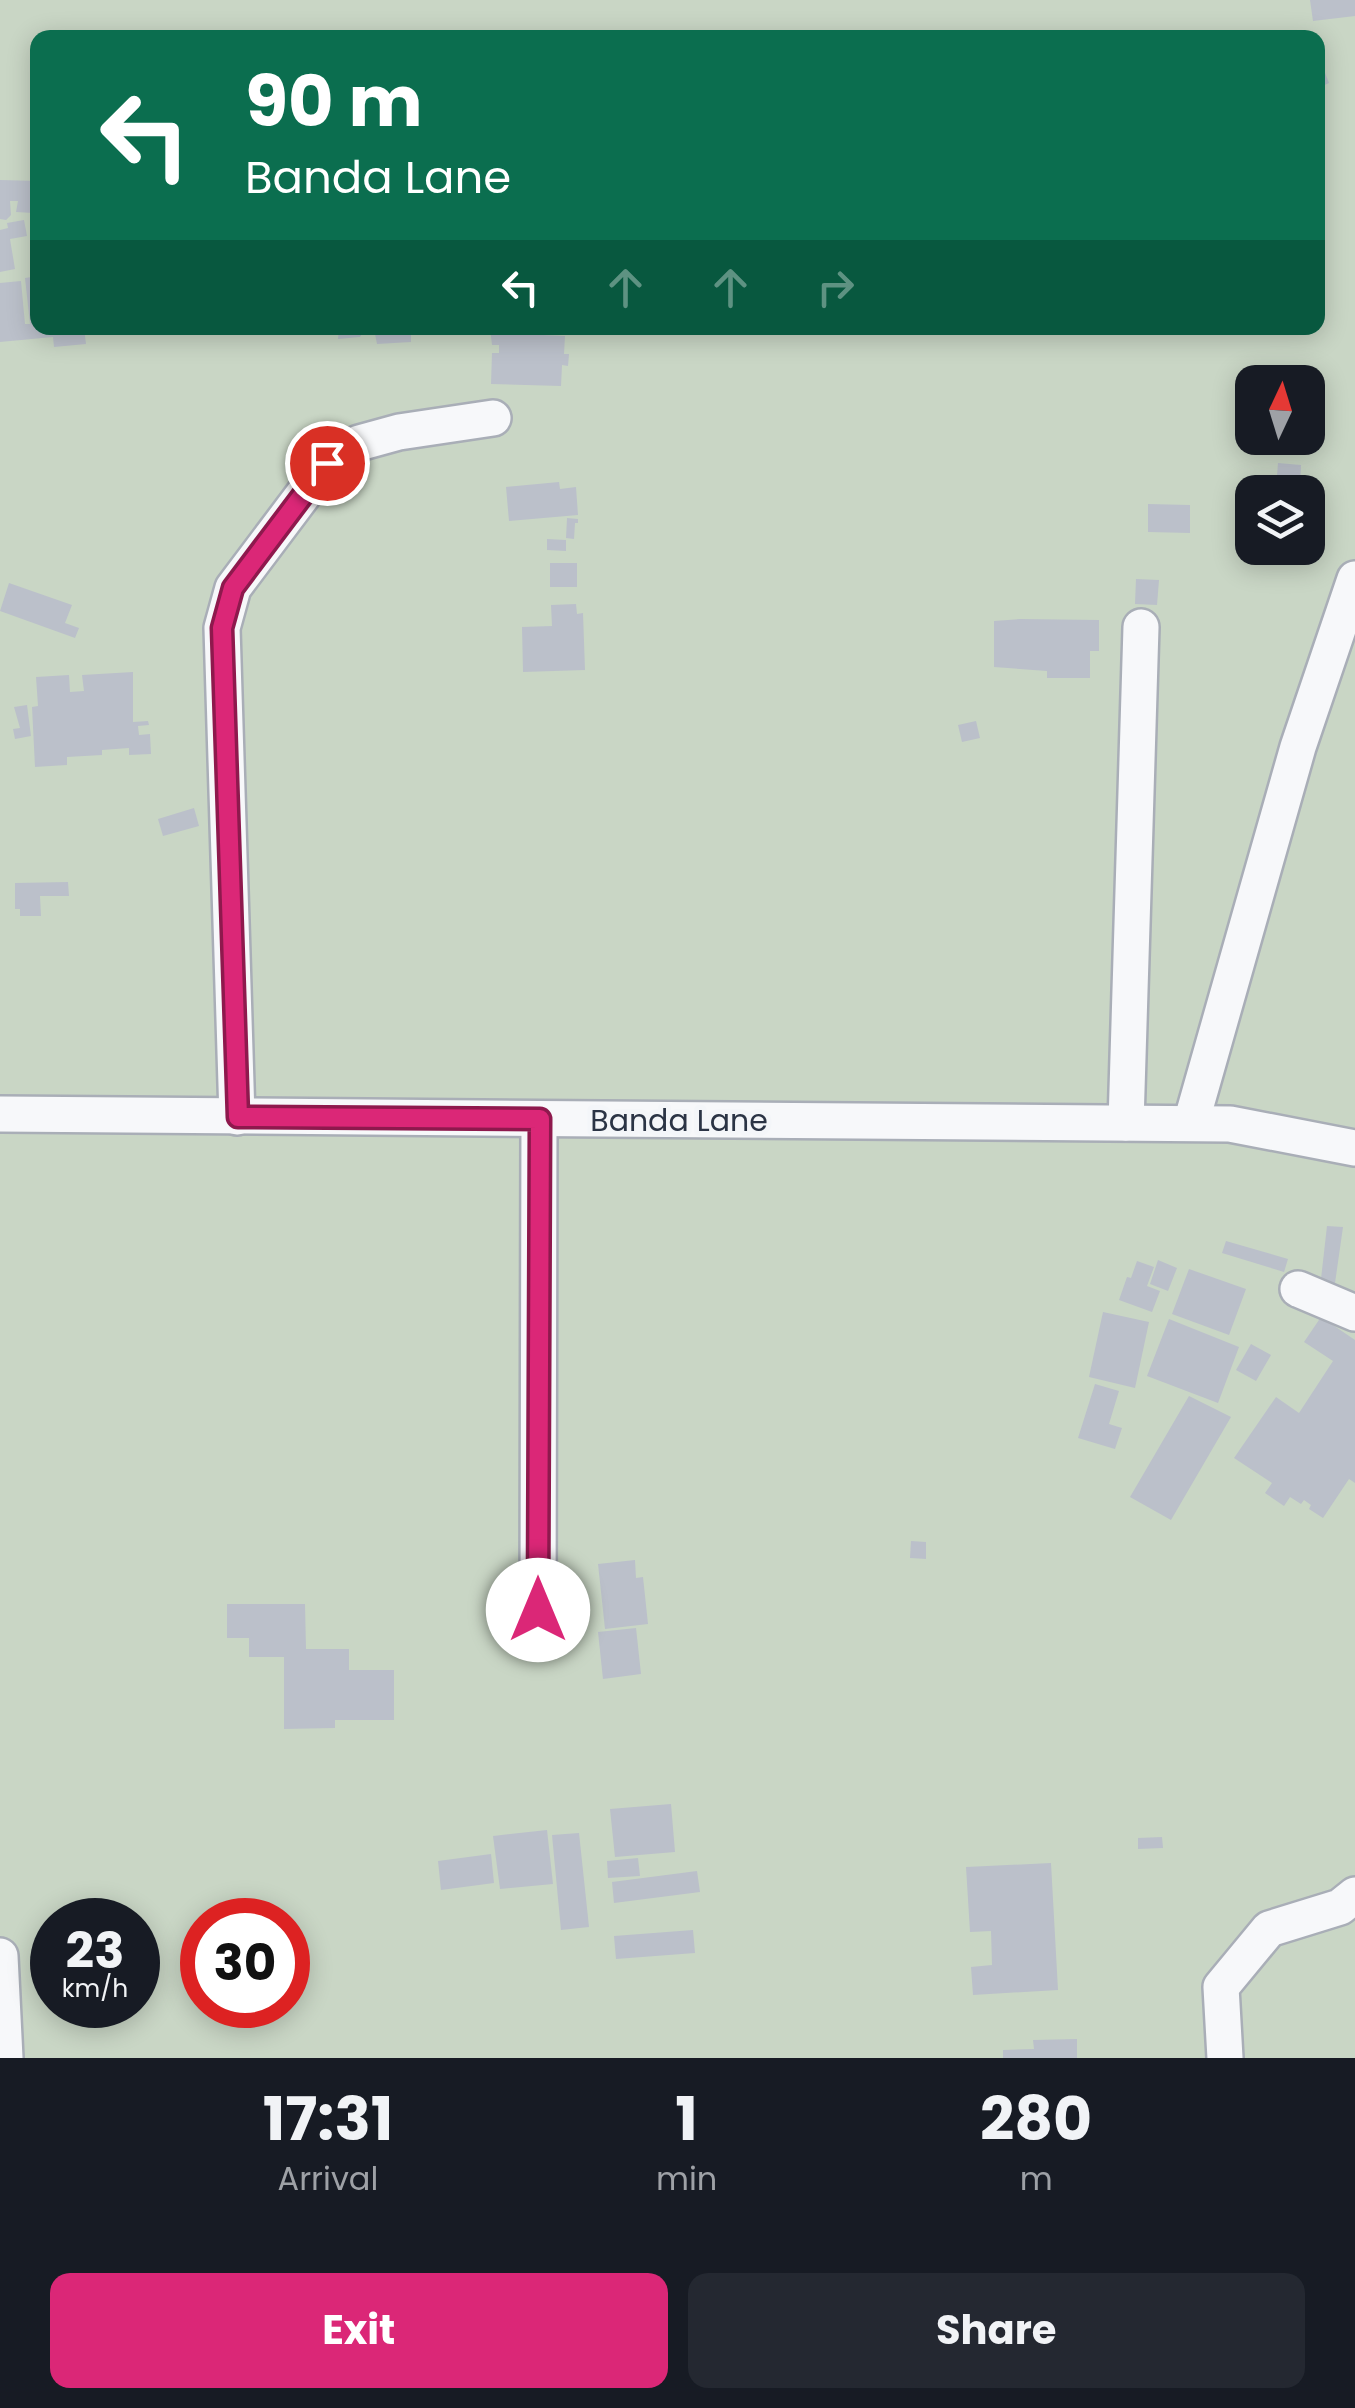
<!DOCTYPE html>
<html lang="en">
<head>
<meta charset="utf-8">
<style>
	:root { --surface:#171b24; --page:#242831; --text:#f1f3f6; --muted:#9ea1a6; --accent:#db2777 }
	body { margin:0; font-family:Poppins,sans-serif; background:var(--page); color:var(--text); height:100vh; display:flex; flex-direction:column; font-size:38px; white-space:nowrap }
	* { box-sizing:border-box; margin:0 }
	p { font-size:32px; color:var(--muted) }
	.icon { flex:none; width:55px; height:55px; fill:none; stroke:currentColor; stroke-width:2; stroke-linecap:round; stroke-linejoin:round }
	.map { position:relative; height:2058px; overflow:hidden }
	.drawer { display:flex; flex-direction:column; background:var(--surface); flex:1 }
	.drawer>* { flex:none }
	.guide { position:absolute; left:30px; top:30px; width:1295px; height:305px; border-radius:20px; box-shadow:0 5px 25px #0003; background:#0b6e4f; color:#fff; overflow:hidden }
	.needle { width:65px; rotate:4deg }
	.fabs { position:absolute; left:1235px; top:365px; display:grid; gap:20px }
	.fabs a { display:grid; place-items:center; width:90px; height:90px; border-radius:20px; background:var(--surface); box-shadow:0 5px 25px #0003; font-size:50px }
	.speed { position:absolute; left:30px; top:1898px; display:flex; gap:20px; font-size:50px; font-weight:700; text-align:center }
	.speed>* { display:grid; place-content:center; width:130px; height:130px; border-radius:50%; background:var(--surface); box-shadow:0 5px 25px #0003; line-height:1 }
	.speed small { font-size:25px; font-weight:400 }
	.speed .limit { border:15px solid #d22; background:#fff; color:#111 }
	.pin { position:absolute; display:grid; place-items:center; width:85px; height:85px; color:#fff; margin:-42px; border:5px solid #fff; border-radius:50%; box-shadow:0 2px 10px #0007 }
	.me { position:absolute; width:110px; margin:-55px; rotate:0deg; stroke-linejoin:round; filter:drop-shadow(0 0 8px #0008) }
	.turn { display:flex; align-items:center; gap:35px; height:210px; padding:0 50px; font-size:45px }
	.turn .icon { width:130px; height:130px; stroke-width:2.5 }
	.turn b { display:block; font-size:70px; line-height:85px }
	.lanes { display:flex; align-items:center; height:95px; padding:0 50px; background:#0003; justify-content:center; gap:50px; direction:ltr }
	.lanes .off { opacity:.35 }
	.eta { display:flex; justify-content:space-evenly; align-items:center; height:170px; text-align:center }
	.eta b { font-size:60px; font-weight:700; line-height:70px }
	.cta { display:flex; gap:20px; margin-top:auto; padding:20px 50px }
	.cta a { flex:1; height:115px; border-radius:20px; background:var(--accent); color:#fff; font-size:40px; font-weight:700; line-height:115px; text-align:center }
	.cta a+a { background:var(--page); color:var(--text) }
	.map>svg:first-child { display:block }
	.green { fill:#c9d6c5; fill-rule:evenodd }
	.building { fill:#bbc0ca }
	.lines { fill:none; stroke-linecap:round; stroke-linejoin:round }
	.minor-casing { stroke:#a9aeb7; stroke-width:40 }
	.minor { stroke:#f7f8fa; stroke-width:35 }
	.route-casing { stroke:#8e194d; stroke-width:25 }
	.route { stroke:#db2777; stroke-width:18 }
	.labels { text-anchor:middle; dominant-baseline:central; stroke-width:10; stroke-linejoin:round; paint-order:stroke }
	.street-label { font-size:30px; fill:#2b3445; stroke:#f4f6f9 }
</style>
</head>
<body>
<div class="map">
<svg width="1355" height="2058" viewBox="0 0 1355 2058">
	<rect width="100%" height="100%" fill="#e4e7ec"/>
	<path class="green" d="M0 0H1355V2058H0ZM38 38H1318V328H38ZM1252 382H1308V438H1252ZM1252 492H1308V548H1252ZM52 1920H138V2005H52ZM202 1920H288V2005H202Z"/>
	<g class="building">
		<polygon points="1310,0 1355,0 1355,16 1313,21"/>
		<polygon points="1318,55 1329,83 1318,88"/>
		<polygon points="0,180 38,181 38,204 33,205 33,213 16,212 18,201 10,201 11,215 6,220 0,219"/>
		<polygon points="24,220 27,236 10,239 15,269 0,272 0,230 8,228 7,223"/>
		<polygon points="38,276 38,328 84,328 86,344 54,347 53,337 0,342 0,283 21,281 25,324 30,324 25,278"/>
		<polygon points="339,328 411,328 411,342 377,344 375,334 363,332 360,337 338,339"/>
		<polygon points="490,328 521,328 520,334 565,336 564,354 569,354 568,366 562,365 561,386 491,384 492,353 499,353 499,345 492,345"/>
		<polygon points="1278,463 1301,465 1300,491 1276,489"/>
		<polygon points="559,482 560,489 576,487 578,515 509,521 506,487"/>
		<polygon points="1148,504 1190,505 1190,533 1148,532"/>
		<polygon points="567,518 578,519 578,523 575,523 574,539 566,538"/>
		<polygon points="547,539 566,540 566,551 547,550"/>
		<rect x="550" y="563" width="27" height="24"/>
		<polygon points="1136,579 1159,580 1157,605 1135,604"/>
		<polygon points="9,583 72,605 65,623 79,628 75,638 0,611"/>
		<polygon points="576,604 577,614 583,613 585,670 523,672 522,627 552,626 551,605"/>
		<polygon points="1020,619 1099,620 1099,651 1090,651 1090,678 1047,678 1047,671 994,667 994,621"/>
		<polygon points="133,672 133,722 148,721 149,725 138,726 139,735 150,734 151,754 129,755 129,748 102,750 102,755 67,757 67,765 35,767 32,707 38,706 36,677 69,675 70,692 84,691 82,675"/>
		<polygon points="27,705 31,736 15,739 13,729 20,728 14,707"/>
		<polygon points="976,721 980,738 962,742 958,725"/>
		<polygon points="194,808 199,826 163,836 158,819"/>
		<polygon points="68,882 69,896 40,896 41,916 20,916 20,909 15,909 15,883"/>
		<polygon points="1327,1226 1343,1227 1334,1290 1320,1288"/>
		<polygon points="1226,1241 1288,1259 1284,1272 1222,1253"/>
		<polygon points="1158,1260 1177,1268 1168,1291 1150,1284"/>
		<polygon points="1137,1261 1154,1267 1147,1286 1160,1291 1152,1312 1119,1300 1127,1277 1131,1278"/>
		<polygon points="1189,1269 1246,1289 1229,1335 1172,1314"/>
		<polygon points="1103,1312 1149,1322 1135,1388 1089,1377"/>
		<polygon points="1321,1317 1355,1340 1355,1483 1349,1479 1323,1518 1309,1509 1311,1505 1304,1500 1301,1504 1290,1497 1284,1506 1265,1493 1272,1483 1234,1458 1276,1397 1299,1413 1333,1361 1304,1342"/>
		<polygon points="1169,1319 1239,1347 1218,1403 1147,1376"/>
		<polygon points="1251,1344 1271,1355 1256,1381 1236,1370"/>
		<polygon points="1095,1384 1119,1391 1109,1424 1122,1428 1115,1449 1078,1438"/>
		<polygon points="1189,1396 1231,1417 1171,1520 1130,1497"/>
		<polygon points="911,1541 926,1542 926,1559 910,1558"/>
		<polygon points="635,1560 636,1578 643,1577 648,1624 605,1629 598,1564"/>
		<polygon points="227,1604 305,1604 306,1649 349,1649 349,1670 394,1670 394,1720 335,1720 335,1728 284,1729 284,1657 249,1657 249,1638 227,1638"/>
		<polygon points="636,1628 641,1674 603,1679 598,1632"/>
		<polygon points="671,1804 675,1852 615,1857 610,1809"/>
		<polygon points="547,1830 553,1884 500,1889 493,1836"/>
		<polygon points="579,1833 589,1927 561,1930 552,1835"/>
		<polygon points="1162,1837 1163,1848 1138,1849 1138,1838"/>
		<polygon points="491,1854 494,1883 441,1890 438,1861"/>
		<polygon points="638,1858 640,1876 608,1878 607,1861"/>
		<polygon points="1051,1863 1058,1990 973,1995 971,1967 992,1965 991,1931 970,1932 966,1867"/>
		<polygon points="697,1871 700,1892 614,1903 612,1882"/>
		<polygon points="693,1930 695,1953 616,1959 614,1936"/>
		<polygon points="1077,2039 1077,2058 1003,2058 1003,2050 1034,2049 1033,2040"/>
	</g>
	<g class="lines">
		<g class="minor-casing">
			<g id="minor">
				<polyline points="0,1114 1230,1124 1355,1148"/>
				<polyline points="237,1117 222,628 233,588 327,463 359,443 399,432 493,418"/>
				<polyline points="1126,1123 1141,627"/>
				<polyline points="1191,1123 1298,747 1355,579"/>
				<polyline points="1298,1289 1355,1313"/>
				<polyline points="538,1611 539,1119"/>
				<polyline points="0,1956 5,2058"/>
				<polyline points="1225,2058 1221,1987 1269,1929 1340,1907 1355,1895"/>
			</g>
		</g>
		<use href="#minor" class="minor"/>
	</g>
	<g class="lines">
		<g class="route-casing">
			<polyline id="route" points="327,463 233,588 222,628 238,1117 540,1119 538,1610"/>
		</g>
		<use href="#route" class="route"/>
	</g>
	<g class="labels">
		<g class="street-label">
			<text x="679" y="1120">Banda Lane</text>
		</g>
	</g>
</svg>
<div class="fabs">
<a><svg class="needle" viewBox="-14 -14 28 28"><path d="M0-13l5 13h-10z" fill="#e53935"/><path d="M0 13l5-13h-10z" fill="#9ea1a6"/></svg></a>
<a><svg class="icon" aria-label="layers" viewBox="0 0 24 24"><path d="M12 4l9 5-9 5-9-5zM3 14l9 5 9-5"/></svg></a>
</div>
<div class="speed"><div>23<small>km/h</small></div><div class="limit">30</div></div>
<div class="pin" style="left:327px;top:463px;background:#d93025"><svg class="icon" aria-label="arrive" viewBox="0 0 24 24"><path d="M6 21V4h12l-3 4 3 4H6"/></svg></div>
<svg class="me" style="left:538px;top:1610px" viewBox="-20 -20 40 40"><circle r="19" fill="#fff"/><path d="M0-13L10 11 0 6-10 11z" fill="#db2777"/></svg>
<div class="guide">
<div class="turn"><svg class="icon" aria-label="left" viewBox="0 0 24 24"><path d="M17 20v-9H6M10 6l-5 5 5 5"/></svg><div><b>90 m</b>Banda Lane</div></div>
<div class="lanes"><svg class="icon" aria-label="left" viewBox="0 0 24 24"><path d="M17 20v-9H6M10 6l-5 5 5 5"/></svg><svg class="icon off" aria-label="ahead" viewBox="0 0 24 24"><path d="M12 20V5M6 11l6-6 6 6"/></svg><svg class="icon off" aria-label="ahead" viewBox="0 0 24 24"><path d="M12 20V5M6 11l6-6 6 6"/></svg><svg class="icon off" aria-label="right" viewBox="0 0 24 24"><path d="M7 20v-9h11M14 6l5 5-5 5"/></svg></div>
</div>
</div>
<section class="drawer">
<div class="eta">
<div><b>17:31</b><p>Arrival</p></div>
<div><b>1</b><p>min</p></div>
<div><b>280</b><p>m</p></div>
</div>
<div class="cta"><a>Exit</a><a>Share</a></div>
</section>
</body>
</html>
